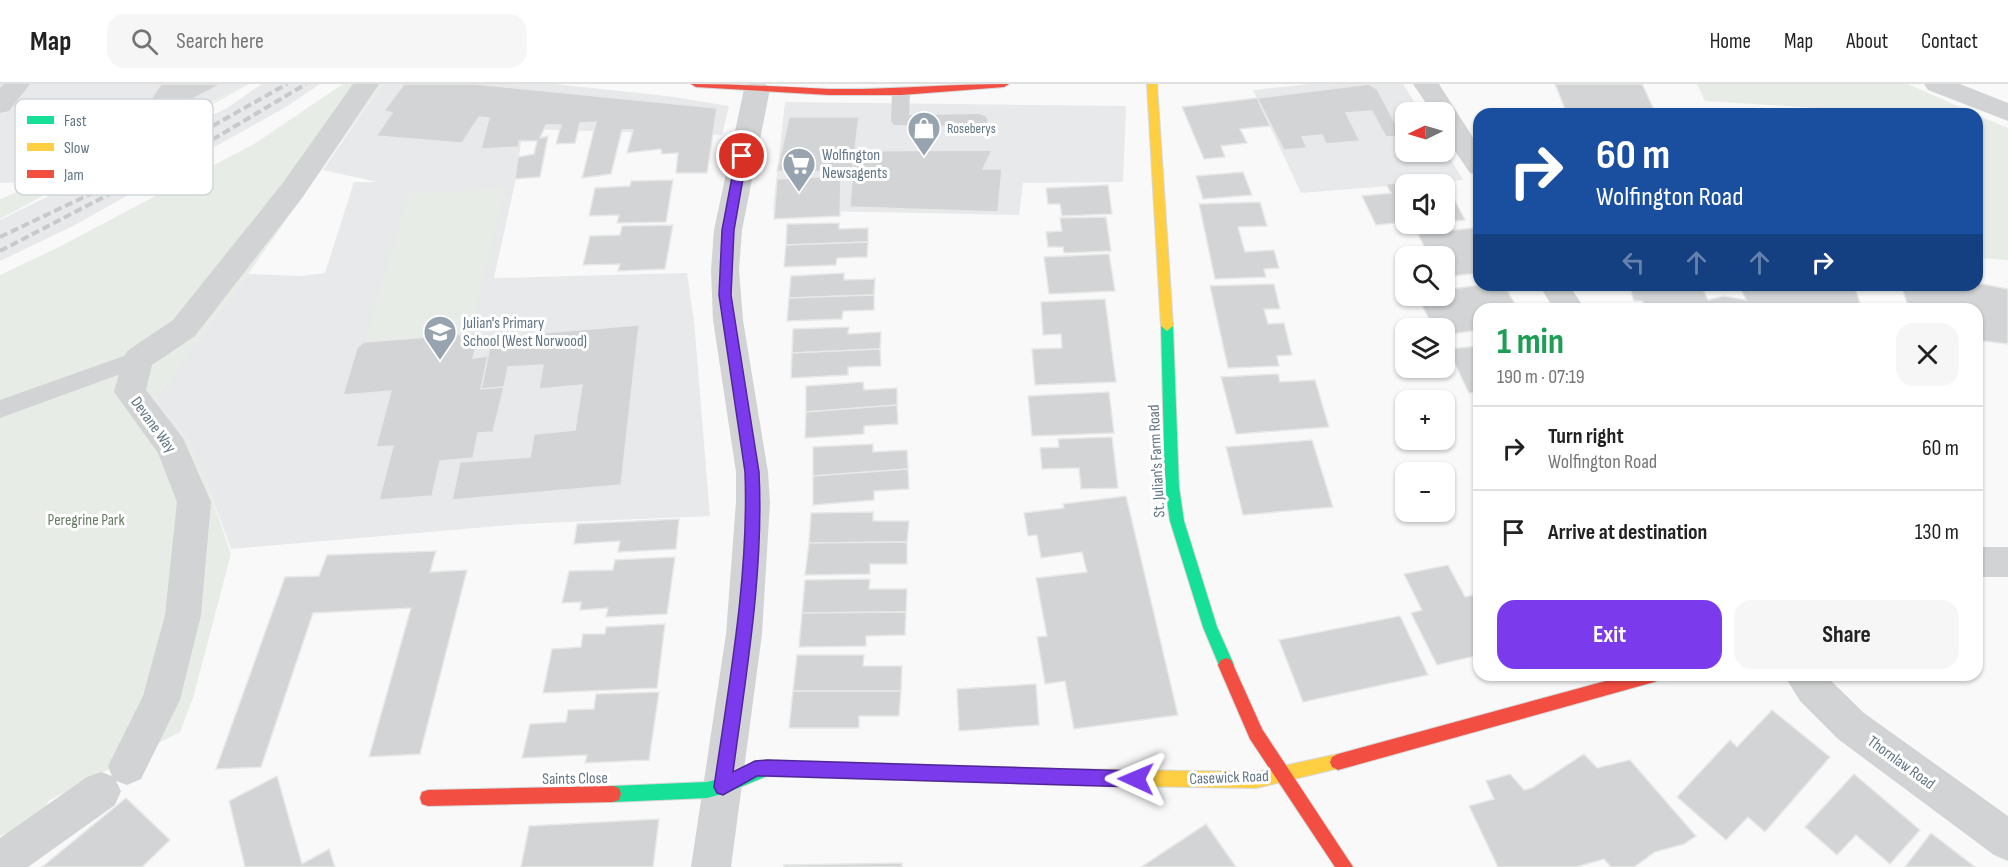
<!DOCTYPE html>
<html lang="en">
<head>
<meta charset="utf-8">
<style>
	:root { --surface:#fff; --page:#f6f6f6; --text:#222; --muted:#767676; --line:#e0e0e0; --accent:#7c3aed }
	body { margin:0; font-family:"Sofia Sans Condensed",sans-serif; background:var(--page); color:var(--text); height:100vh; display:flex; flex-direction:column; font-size:22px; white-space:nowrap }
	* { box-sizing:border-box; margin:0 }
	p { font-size:20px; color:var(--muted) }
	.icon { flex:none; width:33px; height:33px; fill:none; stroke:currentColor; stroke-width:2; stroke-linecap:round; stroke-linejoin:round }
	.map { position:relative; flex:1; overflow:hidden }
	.sheet { position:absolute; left:1473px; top:219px; width:510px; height:378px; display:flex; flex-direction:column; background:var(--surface); border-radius:18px; box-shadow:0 2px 4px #0004 }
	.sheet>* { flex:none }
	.hud { position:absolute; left:1473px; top:24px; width:510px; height:183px; border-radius:18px; box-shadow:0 2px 4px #0004; background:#1a4fa0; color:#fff; overflow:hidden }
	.needle { width:39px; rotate:265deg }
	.controls { position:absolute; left:1395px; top:18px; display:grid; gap:12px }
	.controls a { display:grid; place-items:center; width:60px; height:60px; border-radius:12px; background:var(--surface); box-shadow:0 2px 4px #0004; font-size:30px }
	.pin { position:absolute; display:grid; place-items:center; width:51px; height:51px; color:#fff; margin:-26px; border:3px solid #fff; border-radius:50%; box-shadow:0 2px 6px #0007 }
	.me { position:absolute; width:66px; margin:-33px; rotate:271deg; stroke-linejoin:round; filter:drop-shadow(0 0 4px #0008) }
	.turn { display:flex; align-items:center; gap:21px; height:126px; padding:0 24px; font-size:27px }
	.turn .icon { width:78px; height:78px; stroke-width:2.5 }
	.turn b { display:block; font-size:42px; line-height:51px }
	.lanes { display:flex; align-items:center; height:57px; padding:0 24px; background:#0003; justify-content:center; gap:30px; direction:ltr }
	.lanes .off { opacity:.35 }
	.round { display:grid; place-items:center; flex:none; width:63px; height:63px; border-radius:18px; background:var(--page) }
	.overview { display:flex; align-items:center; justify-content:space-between; height:102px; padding:0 24px }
	h1 { font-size:36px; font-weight:700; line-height:45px; color:#1e9e55 }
	.button { display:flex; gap:12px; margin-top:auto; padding:12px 24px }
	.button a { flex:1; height:69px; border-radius:18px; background:var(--accent); color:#fff; font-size:24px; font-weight:700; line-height:69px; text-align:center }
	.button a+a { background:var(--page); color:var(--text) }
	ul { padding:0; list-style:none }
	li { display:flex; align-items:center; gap:18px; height:84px; padding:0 24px; border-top:2px solid var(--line) }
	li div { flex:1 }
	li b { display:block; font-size:22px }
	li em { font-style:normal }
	header { display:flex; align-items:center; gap:36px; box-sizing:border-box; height:84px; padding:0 30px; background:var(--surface); border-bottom:2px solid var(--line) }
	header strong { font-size:28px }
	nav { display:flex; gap:33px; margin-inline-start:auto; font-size:21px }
	.search { width:420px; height:54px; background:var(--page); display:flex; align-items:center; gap:15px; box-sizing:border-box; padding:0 21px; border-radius:18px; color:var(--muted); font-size:22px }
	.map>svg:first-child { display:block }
	.built { fill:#e7e9ea }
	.green { fill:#e8ece7 }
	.building { fill:#d2d4d5; stroke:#e8e8e8; stroke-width:1.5 }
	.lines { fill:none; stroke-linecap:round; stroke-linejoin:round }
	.fast-casing { stroke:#d6d7d8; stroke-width:2 }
	.slow-casing { stroke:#d6d7d8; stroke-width:2 }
	.jam-casing { stroke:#d6d7d8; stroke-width:2 }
	.lane { fill:#d2d3d4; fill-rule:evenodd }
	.street { fill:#d2d3d4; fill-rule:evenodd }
	.fast { fill:#16e098; fill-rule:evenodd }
	.slow { fill:#ffcf43; fill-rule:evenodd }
	.jam { fill:#f24e42; fill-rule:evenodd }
	.rail { stroke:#c7c9ca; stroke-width:4; stroke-dasharray:8 4; stroke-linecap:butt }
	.route { fill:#7c3aed; stroke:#51269a; stroke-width:1.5 }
	.labels { text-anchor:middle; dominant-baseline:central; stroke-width:6; stroke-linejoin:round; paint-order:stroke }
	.far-poi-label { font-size:14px; fill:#627585; stroke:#fff; text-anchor:start }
	.poi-label { font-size:16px; fill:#627585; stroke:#fff; text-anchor:start }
	.street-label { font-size:16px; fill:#627585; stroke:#fff }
	.park-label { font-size:16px; fill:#667c62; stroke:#fff }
	.key { fill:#fff; stroke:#d0d6da; stroke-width:1.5 }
	.key-label { font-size:16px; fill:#627585 }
</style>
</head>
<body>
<header>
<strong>Map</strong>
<div class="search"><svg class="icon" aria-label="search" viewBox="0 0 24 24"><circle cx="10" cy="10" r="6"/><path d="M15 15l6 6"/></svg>Search here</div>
<nav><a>Home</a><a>Map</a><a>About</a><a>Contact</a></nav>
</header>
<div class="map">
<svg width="2008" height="783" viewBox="0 0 2008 783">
	<rect width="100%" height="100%" fill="#f9f9f9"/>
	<g class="built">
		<polygon points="0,0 249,0 42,98 0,99"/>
		<polygon points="262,0 320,0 286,23 73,142 0,177 0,136 227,24"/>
		<polygon points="382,0 554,0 667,12 729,22 722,51 523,45 515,99 494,194 687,189 694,237 710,432 522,440 231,465 206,397 185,353 155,316 201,249 248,190 302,192 325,189 354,98 377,98 323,86"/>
		<polygon points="1310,0 1403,0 1421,28 1406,28 1406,68 1445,66 1463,96 1301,109 1253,6"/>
		<polygon points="785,18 1126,22 1123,98 1023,99 1019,131 773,126"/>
	</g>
	<g class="green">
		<polygon points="250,0 0,135 0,115 42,98"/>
		<polygon points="343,0 382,0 248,190 201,249 155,316 185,353 206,397 231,470 193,614 180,648 50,716 29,741 0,752 0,191 57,164 254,60"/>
		<polygon points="1697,0 1908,0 1976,30 1822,30 1818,24 1705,17"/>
		<polygon points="1977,31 2008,44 2008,176 1977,174"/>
		<polygon points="505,104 470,250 364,258 409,110"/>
	</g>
	<g class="building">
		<polygon points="161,0 221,0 172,26 144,26"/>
		<polygon points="404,0 475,0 717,24 707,89 676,89 678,69 662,70 661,65 627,69 633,46 622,46 611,90 582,94 596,38 580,39 575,59 556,60 561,41 546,41 540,54 548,52 540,93 515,95 518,73 534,70 537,57 519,57 519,63 481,65 489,34 479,33 462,59 376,52 392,29 384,27"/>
		<polygon points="1369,0 1377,5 1402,52 1386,53 1372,27 1346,29 1360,57 1326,60 1322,51 1302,53 1307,64 1284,66 1257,14"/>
		<polygon points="1555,0 1642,0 1656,30 1567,30"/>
		<polygon points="1257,14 1270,42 1240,45 1247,59 1221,62 1225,73 1204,75 1182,23"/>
		<polygon points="789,33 859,33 852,88 777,87"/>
		<polygon points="992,66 983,85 1002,85 998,128 850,123 854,67"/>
		<polygon points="1243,88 1252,111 1203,115 1196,92"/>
		<polygon points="841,92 840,132 774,135 777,95"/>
		<polygon points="1443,94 1465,136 1444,138 1444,100 1406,100 1406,138 1376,141 1362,112 1391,109 1386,100"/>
		<polygon points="673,96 666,138 617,139 619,131 589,132 595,104 630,102 631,97"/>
		<polygon points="1108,101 1112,130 1062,132 1060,120 1048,120 1046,104"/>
		<polygon points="1260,118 1267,142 1238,143 1245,168 1274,166 1279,184 1264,185 1266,193 1215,195 1199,120"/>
		<polygon points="1106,133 1111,167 1064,169 1063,163 1048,163 1046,148 1062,147 1060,134"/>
		<polygon points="839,139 839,145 868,144 868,158 786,161 787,140"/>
		<polygon points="673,141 665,185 618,187 620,180 583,181 590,152 620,151 622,142"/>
		<polygon points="1474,144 1479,152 1479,189 1444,193 1444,172 1429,172 1418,150"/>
		<polygon points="868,158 867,173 837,174 836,181 784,183 786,161"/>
		<polygon points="1109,170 1115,207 1049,210 1044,173"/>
		<polygon points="844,189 844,196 875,195 874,211 789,214 791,192"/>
		<polygon points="1977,199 2008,205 2008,260 1977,256 1977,225 1909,225 1901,201 1934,201 1936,204 1953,206 1953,201 1977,201"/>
		<polygon points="1274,200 1280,225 1264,225 1268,240 1284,239 1292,271 1277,272 1279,282 1228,284 1210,202"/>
		<polygon points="1481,201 1504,201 1518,225 1479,225 1479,246 1444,251 1444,244 1434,244 1417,212 1444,212 1444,206"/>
		<polygon points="1629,201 1701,201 1708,216 1724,212 1746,216 1739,201 1854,201 1862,225 1647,225 1642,217 1634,217"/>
		<polygon points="874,211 874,226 843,227 842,235 787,237 789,214"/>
		<polygon points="1105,215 1116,298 1035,301 1032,265 1062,264 1061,250 1043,251 1041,218"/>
		<polygon points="639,241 621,401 452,416 460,378 530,373 534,350 575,346 582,301 539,305 543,281 508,283 504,303 481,305 492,253"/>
		<polygon points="849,243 848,250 881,248 880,265 792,269 793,245"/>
		<polygon points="479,249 473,274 488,272 481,305 504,303 493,348 478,349 473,374 440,377 432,412 379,416 393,362 376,363 391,307 343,311 357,264 364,258"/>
		<polygon points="1479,262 1479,308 1469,309 1448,265"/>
		<polygon points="880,265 881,282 848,283 848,291 791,294 792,269"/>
		<polygon points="1278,290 1280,298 1315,296 1329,343 1236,350 1221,293"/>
		<polygon points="863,298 864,306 897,304 897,321 806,328 806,302"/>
		<polygon points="1109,308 1114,349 1032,352 1028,312"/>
		<polygon points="897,321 898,340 864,342 864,350 805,354 806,328"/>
		<polygon points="1112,353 1118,404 1081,405 1079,384 1042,385 1040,364 1059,363 1058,355"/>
		<polygon points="1312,356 1333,423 1243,431 1226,363"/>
		<polygon points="873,360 873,368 907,366 908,385 813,392 813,363"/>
		<polygon points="908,385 909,405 874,407 874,416 813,421 813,392"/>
		<polygon points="1126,412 1178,631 1074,645 1065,597 1045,600 1037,553 1047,552 1036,494 1087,488 1082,468 1041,474 1037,451 1028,452 1024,429 1064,424 1063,420"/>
		<polygon points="873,428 873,437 909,437 907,458 809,459 811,429"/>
		<polygon points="679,435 676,465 618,468 620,457 574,460 577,440"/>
		<polygon points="907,458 907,480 870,480 870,490 805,491 809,459"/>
		<polygon points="436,467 430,488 467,486 420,670 369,673 411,524 313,529 261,683 216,685 285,493 319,492 327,471"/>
		<polygon points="675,473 667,530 606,533 608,524 580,526 581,518 562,519 569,487 613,486 615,476"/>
		<polygon points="1448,481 1465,513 1479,510 1479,571 1437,581 1411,529 1422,526 1404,490"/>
		<polygon points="870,495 869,505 907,505 906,528 802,529 805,496"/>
		<polygon points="906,528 905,551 866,552 866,562 799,563 802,529"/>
		<polygon points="1400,532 1428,591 1303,618 1279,556"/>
		<polygon points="665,540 657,604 543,609 552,565 581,563 583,550 605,550 606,543"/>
		<polygon points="797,571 864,571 863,582 902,582 901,607 793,607"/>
		<polygon points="1036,600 1039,641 959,647 957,605"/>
		<polygon points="793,607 901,607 899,632 859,632 859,644 789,644"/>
		<polygon points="659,608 649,676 585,679 587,671 522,674 530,640 566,638 568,626 594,625 596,610"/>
		<polygon points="1772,626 1830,673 1765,748 1748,733 1726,756 1677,713 1730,656 1737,663"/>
		<polygon points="1584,670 1597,684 1630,676 1696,752 1684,760 1655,768 1634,783 1611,783 1604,775 1576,783 1498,783 1469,722 1494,715 1486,697 1510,690 1524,706 1532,704"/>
		<polygon points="1854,690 1920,746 1890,780 1856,751 1837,771 1805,743"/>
		<polygon points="277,692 302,780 329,765 335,783 245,783 229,717"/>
		<polygon points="126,714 170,756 142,783 42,783"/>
		<polygon points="659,735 653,783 521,783 529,742"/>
		<polygon points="1206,740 1236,783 1141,783"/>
		<polygon points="1931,749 1975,783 1905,783"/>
		<polygon points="902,779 902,783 784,783 784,781"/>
	</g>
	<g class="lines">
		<g class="fast-casing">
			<g id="fast">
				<polygon points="1167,237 1173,242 1179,403 1184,437 1217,543 1234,581 1231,586 1226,588 1221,586 1203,543 1170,437 1165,403 1161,242"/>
				<polygon points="767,676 1064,685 1070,687 1072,693 1070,699 1064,701 767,692 726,709 707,714 613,718 607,716 605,710 607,704 613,702 707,698 726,693 749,682"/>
			</g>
		</g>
		<g class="slow-casing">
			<g id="slow">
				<polygon points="1147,0 1157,0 1173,242 1167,247 1161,242"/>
				<polygon points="1338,670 1344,673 1346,678 1344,683 1256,704 1064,701 1058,699 1056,693 1058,687 1064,685 1256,688"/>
			</g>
		</g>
		<g class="jam-casing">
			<g id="jam">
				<path d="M691 0C737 0 783 3 829 5 889 6 949 0 1009 0L1004 3 901 11H829L696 3Z"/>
				<polygon points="1226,574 1231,576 1262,645 1353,783 1335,783 1250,655 1218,581 1221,576"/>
				<polygon points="1628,591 1662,591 1659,596 1654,598 1338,686 1332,683 1330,678 1332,673 1338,670"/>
				<polygon points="613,702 619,704 621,710 619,716 613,718 428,722 422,720 420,714 422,708 428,706"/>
			</g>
		</g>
		<g class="lane">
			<polygon points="901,3 907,4 910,8 909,31 979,30 985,32 988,36 985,40 979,42 894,41 891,37 892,8 895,4"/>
			<polygon points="138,267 145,269 148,275 145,281 0,334 0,316"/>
		</g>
		<g class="street">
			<polygon points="4,0 30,0 9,27 0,29 0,4"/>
			<polygon points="353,0 379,0 302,114 195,252 152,281 146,306 183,354 211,418 201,531 180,616 141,695 127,701 116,697 121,707 115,721 28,783 0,783 0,754 87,693 101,688 112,692 108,682 143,612 165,531 177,418 158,369 114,308 123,275 127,267 173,236 282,100"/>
			<polygon points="748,0 766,0 770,5 742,146 739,186 743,236 768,388 770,418 762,550 731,783 691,783 726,550 736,418 736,388 713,236 711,186 714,146 744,5"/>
			<polygon points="1413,0 1439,0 1479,63 1479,92 1470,89 1444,51 1444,28 1432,28"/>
			<polygon points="1924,0 1960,0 2008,19 2008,37 1928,6"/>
			<polygon points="1539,201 1569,201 1585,225 1554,225"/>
			<rect x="1977" y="463" width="31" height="30"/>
			<polygon points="1784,591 1825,591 1864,629 2008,732 2008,777 1994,771 1838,655 1800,617"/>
		</g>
		<use href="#fast" class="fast"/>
		<use href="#slow" class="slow"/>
		<use href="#jam" class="jam"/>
		<g class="rail">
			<polyline points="0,153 101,105 287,0"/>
			<polyline points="0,167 200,63 306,0"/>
		</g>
	</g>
	<path class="route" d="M742 68 747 72 734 146 731 211 759 388C764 488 746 590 733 688L755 677 767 676 1136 687 1142 689 1144 695 1142 700 1136 703 767 692H757L723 711 717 709 714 703C729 599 749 493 745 388L719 211 722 146 736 72Z"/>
	<defs>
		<g id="shop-pin" transform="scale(1.725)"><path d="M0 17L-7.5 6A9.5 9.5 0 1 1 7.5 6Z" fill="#97a3ae" stroke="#fff"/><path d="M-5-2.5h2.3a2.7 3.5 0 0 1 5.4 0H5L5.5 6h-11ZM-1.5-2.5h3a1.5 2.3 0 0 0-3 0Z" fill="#fff"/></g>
		<g id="supermarket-pin" transform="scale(1.725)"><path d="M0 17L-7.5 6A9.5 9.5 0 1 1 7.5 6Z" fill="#97a3ae" stroke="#fff"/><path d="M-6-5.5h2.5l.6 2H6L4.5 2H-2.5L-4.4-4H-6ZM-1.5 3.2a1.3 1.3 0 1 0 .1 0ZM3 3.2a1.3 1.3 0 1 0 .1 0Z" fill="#fff"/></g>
		<g id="school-pin" transform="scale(1.725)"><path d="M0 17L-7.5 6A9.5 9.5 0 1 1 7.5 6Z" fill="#97a3ae" stroke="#fff"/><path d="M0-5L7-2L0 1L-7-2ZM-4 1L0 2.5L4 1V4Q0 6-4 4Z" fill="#fff"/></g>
	</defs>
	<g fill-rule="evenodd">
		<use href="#shop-pin" x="924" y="44"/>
		<use href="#supermarket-pin" x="799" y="80"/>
		<use href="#school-pin" x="440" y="248"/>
	</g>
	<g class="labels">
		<g class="far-poi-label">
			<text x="947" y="44">Roseberys</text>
		</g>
		<g class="poi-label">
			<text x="822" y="71">Wolfington<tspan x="822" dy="18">Newsagents</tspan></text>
			<text x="463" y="239">Julian's Primary<tspan x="463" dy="18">School (West Norwood)</tspan></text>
		</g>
		<g class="street-label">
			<text transform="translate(153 341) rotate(54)">Devane Way</text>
			<text transform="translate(1157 377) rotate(-93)">St. Julian's Farm Road</text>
			<text transform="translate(1901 679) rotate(36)">Thornlaw Road</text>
			<text transform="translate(1229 694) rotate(-2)">Casewick Road</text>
			<text transform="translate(575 695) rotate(-1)">Saints Close</text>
		</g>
		<g class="park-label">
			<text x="86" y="436">Peregrine Park</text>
		</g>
	</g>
	<rect x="15" y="15" width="198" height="96" rx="9" class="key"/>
	<rect x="27" y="32" width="27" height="8" fill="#16e098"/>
	<rect x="27" y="59" width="27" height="8" fill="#ffcf43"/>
	<rect x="27" y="86" width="27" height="8" fill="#f24e42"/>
	<g class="key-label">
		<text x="64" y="42">Fast</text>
		<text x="64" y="69">Slow</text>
		<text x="64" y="96">Jam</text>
	</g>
</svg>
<div class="controls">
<a><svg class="needle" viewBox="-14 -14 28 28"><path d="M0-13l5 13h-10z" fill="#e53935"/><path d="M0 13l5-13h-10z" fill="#767676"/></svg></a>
<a><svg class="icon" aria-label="sound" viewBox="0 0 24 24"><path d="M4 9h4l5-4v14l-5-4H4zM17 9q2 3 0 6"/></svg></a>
<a><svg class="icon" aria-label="search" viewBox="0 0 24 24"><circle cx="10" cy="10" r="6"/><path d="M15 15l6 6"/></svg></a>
<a><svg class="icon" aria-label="layers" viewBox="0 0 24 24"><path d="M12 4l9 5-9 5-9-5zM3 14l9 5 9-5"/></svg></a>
<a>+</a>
<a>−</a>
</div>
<div class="pin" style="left:742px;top:72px;background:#d93025"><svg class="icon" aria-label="arrive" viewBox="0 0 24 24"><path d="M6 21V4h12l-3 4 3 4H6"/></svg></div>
<svg class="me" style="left:1136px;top:695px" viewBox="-20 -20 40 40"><path d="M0-17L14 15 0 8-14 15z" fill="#7c3aed" stroke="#fff" stroke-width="4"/></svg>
<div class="hud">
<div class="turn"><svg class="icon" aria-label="right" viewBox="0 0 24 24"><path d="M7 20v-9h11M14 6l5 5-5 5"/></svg><div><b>60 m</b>Wolfington Road</div></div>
<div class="lanes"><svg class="icon off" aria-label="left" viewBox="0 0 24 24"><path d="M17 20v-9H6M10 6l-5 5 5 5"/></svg><svg class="icon off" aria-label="ahead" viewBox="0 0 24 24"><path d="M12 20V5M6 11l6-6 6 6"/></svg><svg class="icon off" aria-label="ahead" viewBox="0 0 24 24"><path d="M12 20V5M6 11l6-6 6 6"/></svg><svg class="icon" aria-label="right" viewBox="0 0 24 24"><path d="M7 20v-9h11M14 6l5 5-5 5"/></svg></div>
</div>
<section class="sheet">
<div class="overview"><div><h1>1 min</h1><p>190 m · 07:19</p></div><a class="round"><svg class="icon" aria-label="close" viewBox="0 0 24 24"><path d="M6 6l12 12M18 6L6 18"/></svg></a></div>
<ul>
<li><svg class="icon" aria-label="right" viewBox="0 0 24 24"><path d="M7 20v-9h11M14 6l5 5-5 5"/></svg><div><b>Turn right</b><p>Wolfington Road</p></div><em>60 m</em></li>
<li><svg class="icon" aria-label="arrive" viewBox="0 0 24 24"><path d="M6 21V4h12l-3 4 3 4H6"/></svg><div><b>Arrive at destination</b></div><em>130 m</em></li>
</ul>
<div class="button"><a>Exit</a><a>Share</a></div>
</section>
</div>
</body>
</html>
